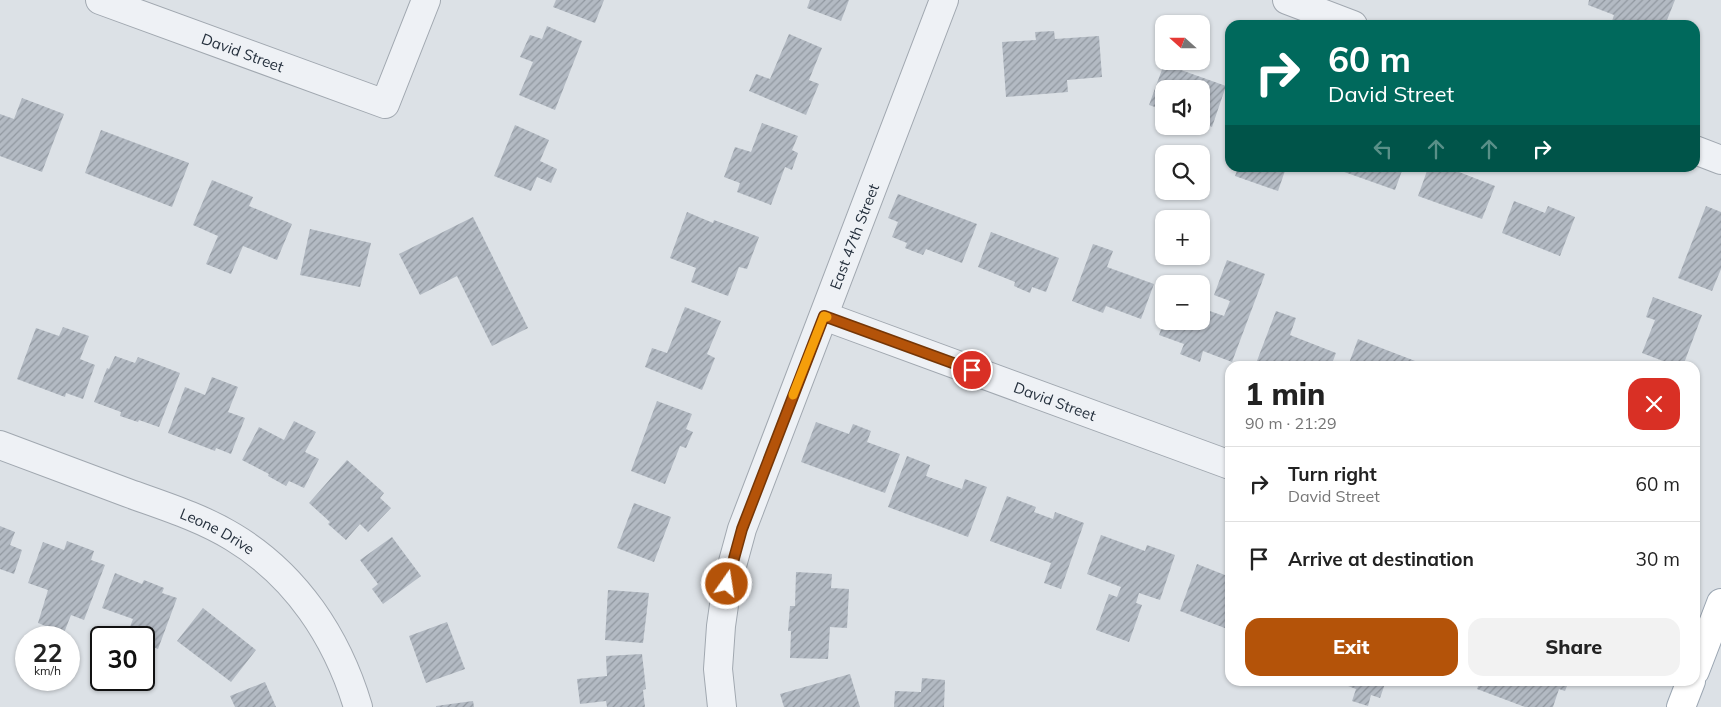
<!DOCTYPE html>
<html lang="en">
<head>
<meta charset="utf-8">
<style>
	:root { --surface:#fff; --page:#f2f2f2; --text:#222; --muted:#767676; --line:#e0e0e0; --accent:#b45309 }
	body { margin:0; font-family:Mulish,sans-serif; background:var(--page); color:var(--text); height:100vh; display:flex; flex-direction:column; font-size:19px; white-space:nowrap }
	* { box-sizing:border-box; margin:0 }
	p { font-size:16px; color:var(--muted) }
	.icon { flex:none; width:28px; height:28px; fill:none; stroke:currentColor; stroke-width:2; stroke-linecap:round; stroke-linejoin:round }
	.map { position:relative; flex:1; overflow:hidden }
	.details { position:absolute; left:1225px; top:361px; width:475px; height:325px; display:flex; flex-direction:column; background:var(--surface); border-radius:15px; box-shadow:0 1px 4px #0004 }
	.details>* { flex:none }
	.hud { position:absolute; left:1225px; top:20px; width:475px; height:152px; border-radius:15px; box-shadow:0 1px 4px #0004; background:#00695c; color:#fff; overflow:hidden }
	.needle { width:32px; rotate:291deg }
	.fabs { position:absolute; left:1155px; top:15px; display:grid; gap:10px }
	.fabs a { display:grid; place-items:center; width:55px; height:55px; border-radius:10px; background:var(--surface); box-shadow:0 1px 4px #0004; font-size:25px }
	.speed { position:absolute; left:15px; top:626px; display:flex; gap:10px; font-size:25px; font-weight:700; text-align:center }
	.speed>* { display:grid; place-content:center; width:65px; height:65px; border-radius:50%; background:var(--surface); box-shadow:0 1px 4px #0004; line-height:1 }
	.speed small { font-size:12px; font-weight:400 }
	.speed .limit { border:2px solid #111; border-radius:8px; background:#fff; color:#111 }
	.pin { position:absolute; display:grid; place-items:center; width:42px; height:42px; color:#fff; margin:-21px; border:2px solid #fff; border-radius:50%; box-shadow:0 1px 5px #0007 }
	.me { position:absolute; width:55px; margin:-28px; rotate:13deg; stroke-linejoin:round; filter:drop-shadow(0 0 4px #0008) }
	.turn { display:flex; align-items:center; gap:18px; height:105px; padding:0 20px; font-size:22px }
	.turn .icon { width:65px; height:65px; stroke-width:2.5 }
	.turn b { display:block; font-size:35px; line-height:42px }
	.lanes { display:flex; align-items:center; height:48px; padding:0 20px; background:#0003; justify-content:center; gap:25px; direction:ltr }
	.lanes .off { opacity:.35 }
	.round { display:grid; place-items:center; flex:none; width:52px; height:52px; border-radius:15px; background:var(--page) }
	.summary { display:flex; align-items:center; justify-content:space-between; height:85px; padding:0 20px }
	h1 { font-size:30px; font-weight:800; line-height:38px }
	.button { display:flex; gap:10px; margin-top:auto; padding:10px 20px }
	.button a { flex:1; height:58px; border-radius:15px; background:var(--accent); color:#fff; font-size:20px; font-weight:800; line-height:58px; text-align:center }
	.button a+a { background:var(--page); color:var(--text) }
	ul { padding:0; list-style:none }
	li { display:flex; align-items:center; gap:15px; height:75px; padding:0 20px; border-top:1px solid var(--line) }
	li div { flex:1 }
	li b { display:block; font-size:19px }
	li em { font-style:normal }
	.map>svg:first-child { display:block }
	.building { fill:url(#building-hatch) }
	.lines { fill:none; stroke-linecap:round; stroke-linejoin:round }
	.minor-casing { stroke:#a1a8b0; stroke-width:30 }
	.major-casing { stroke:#9ba6b2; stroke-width:30 }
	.minor { stroke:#eef1f5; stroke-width:28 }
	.major { stroke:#fff; stroke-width:28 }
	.route-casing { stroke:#753606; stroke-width:12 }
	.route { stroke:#b45309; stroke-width:9 }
	.slow { stroke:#f59e0b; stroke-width:9 }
	.labels { text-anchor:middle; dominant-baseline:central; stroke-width:5; stroke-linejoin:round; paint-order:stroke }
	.street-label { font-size:15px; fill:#25303d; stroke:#ebf0f4 }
</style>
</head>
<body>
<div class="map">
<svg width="1721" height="707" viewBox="0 0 1721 707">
	<defs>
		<pattern id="building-hatch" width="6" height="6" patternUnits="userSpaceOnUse" patternTransform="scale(1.25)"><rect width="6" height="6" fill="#b3bac3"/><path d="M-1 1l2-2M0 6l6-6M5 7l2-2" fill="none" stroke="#9198a0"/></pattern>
	</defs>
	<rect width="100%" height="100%" fill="#dce1e6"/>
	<g class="building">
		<polygon points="556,0 604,0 595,23 553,7"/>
		<polygon points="810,0 849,0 841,21 807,8"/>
		<polygon points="1589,0 1675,0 1665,25 1613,25 1611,24 1614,15 1588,5"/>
		<polygon points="547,26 582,41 555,110 519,95 533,62 520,57 530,35 542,39"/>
		<polygon points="1054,31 1055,39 1099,36 1102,77 1067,80 1068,92 1006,97 1002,42 1036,40 1035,32"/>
		<polygon points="789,34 822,48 809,80 819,84 806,115 749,91 756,74 770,79"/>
		<polygon points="1164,64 1226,86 1212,127 1201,123 1201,89 1164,89 1164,110 1149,105"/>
		<polygon points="22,98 64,114 42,172 0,156 0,114 14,119"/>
		<polygon points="762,123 798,136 792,150 798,153 792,170 785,167 771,205 737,192 740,183 724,177 735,147 751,152"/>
		<polygon points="515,125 549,140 540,161 557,169 551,183 537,177 531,191 494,176"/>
		<polygon points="101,130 189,163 172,207 85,173"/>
		<polygon points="1238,168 1286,168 1278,191 1235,176"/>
		<polygon points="1333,168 1403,168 1395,190"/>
		<polygon points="1428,168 1456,168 1460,169 1459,172 1495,186 1482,219 1418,196"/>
		<polygon points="212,180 253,197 249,206 292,224 277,260 243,246 231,274 206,264 218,236 193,225"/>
		<polygon points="898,194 977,224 962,263 926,249 923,255 905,248 907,243 892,237 898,222 888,218"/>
		<polygon points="1514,201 1545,213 1548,206 1575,217 1560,256 1502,233"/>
		<polygon points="1706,206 1721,212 1721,269 1712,291 1678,278"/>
		<polygon points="687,212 713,223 714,220 759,237 747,269 739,267 728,296 691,282 696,268 670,258"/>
		<polygon points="473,217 528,328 492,346 457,276 420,295 399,254"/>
		<polygon points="310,229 371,243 360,287 300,275"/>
		<polygon points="991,232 1059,258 1046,292 1032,287 1030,293 1014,286 1015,282 978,267"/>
		<polygon points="1093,244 1113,251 1107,267 1154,284 1141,319 1106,306 1103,313 1072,301"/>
		<polygon points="1227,260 1265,274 1232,362 1203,351 1200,362 1180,354 1184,344 1159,335 1164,321 1201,321 1201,308 1224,316 1230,301 1214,295"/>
		<polygon points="1653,297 1702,315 1683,366 1676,366 1642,353 1655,320 1646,317"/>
		<polygon points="685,307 721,321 707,354 715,358 702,390 645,367 652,348 667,353"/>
		<polygon points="1276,311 1296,318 1290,335 1336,353 1331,366 1255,366"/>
		<polygon points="63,327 89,336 80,359 95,365 83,399 66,393 65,397 17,379 36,328 59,336"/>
		<polygon points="1358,339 1428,366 1348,366"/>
		<polygon points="115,356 135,363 138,357 180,373 159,427 139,420 138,422 120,416 121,412 94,402 107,368 109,369"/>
		<polygon points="212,377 238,387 228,412 245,418 231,454 216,448 215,451 168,433 185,387 205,395"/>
		<polygon points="657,401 692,414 686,429 693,432 686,448 680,446 665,484 631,471"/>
		<polygon points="294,421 316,432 305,452 319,459 304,488 289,481 286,486 268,476 269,474 242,460 259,427 284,440"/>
		<polygon points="816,422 849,434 853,424 871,431 867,442 900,454 885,493 801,462"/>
		<polygon points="907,456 930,465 926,476 962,489 965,479 987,487 968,537 888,507"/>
		<polygon points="347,460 384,493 380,498 391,508 368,532 360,524 346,540 328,524 330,522 309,503"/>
		<polygon points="1007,496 1036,507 1034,512 1053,519 1055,512 1084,523 1061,589 1044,583 1051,563 990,541"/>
		<polygon points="634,503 671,517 654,562 617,548"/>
		<polygon points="0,526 15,532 10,545 22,550 14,574 0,569"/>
		<polygon points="1101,535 1145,551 1147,545 1175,555 1160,600 1139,593 1136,603 1142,605 1129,642 1096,630 1109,594 1117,597 1121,587 1087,574"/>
		<polygon points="392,537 421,576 383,604 372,589 378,584 360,560"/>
		<polygon points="67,541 94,551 91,560 105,565 84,620 71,615 64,633 38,623 48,590 28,583 43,542 64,550"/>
		<polygon points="1197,564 1230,577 1230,630 1180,611"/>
		<polygon points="796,572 832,574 831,588 849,589 847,628 830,627 828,659 790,658 791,631 788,631 790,606 795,606"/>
		<polygon points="115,573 142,584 144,580 164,588 162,593 177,598 158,649 144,644 144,638 126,637 133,619 102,608"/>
		<polygon points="608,590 649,593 643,643 605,640"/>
		<polygon points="203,608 256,650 231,682 177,641"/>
		<polygon points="447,622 465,669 426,683 409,636"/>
		<polygon points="642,654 646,689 643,690 645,707 607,707 606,701 580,704 577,679 607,676 606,656"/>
		<polygon points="850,674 860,707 784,707 780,694"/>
		<polygon points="922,678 945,680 944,707 894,707 895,691 921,692"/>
		<polygon points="1335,681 1386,681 1380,698 1371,695 1368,706 1352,701 1356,689"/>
		<polygon points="1480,681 1569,681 1565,691 1559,689 1553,707 1525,707 1477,689"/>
		<polygon points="265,682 276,707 235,707 230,696"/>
		<polygon points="473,701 474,707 436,707 436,706"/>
	</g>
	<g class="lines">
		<g class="minor-casing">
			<g id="minor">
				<path id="s1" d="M100 0 385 104 426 0"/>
				<polyline points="1287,0 1353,25"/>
				<polyline points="1695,150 1721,160"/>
				<path id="s2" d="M824 316 1230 465"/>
				<path id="s3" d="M0 445C43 461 85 477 128 493 164 506 200 517 233 537 296 575 337 637 358 707"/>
				<path id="s4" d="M722 707 718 669 721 626 727 584 742 529 944 0"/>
			</g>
		</g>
		<g class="major-casing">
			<g id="major">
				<polyline points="1695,671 1721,603"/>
				<polyline points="1681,707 1691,681"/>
			</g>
		</g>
		<use href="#minor" class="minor"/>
		<use href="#major" class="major"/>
	</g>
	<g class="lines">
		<g class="route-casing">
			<polyline id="route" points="727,584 742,529 824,316 972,370"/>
		</g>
		<use href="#route" class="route"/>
		<polyline class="slow" points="793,395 824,316 827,317"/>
	</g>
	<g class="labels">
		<g class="street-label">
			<text stroke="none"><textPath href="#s1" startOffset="152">David Street</textPath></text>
			<text stroke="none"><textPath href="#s4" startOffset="494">East 47th Street</textPath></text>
			<text stroke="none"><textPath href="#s2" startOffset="246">David Street</textPath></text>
			<text stroke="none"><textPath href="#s3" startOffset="234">Leone Drive</textPath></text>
		</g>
	</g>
</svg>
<div class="fabs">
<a><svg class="needle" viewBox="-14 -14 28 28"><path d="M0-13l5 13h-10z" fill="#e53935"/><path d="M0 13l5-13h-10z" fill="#767676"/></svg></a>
<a><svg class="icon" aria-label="sound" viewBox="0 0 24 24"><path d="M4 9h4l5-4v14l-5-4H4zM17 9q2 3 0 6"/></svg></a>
<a><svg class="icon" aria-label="search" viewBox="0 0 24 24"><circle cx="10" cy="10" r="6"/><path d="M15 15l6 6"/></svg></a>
<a>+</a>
<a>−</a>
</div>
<div class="speed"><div>22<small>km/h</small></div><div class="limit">30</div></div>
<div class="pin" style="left:972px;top:370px;background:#d93025"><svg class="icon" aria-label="arrive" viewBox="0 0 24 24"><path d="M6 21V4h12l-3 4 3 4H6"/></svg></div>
<svg class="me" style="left:727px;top:584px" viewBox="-20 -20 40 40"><circle r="17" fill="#b45309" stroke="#fff" stroke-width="3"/><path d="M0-11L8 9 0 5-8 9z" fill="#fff"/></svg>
<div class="hud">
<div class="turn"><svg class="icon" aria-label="right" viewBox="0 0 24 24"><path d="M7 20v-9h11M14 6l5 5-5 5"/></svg><div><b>60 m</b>David Street</div></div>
<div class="lanes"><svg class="icon off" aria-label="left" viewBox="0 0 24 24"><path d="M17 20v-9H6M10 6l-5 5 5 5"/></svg><svg class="icon off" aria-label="ahead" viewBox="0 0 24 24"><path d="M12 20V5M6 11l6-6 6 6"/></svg><svg class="icon off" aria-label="ahead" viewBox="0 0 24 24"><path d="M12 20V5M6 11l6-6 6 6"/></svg><svg class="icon" aria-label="right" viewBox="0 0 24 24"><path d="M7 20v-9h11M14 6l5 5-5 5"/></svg></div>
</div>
<section class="details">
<div class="summary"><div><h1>1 min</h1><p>90 m · 21:29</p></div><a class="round" style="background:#d93025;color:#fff"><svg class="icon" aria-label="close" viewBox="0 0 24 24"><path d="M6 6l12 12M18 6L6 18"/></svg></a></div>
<ul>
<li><svg class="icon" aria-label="right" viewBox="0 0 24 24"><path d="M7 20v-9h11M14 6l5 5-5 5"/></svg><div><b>Turn right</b><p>David Street</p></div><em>60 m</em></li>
<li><svg class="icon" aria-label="arrive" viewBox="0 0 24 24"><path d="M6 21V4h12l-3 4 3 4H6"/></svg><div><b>Arrive at destination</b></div><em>30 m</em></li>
</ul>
<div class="button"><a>Exit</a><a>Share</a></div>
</section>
</div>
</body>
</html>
